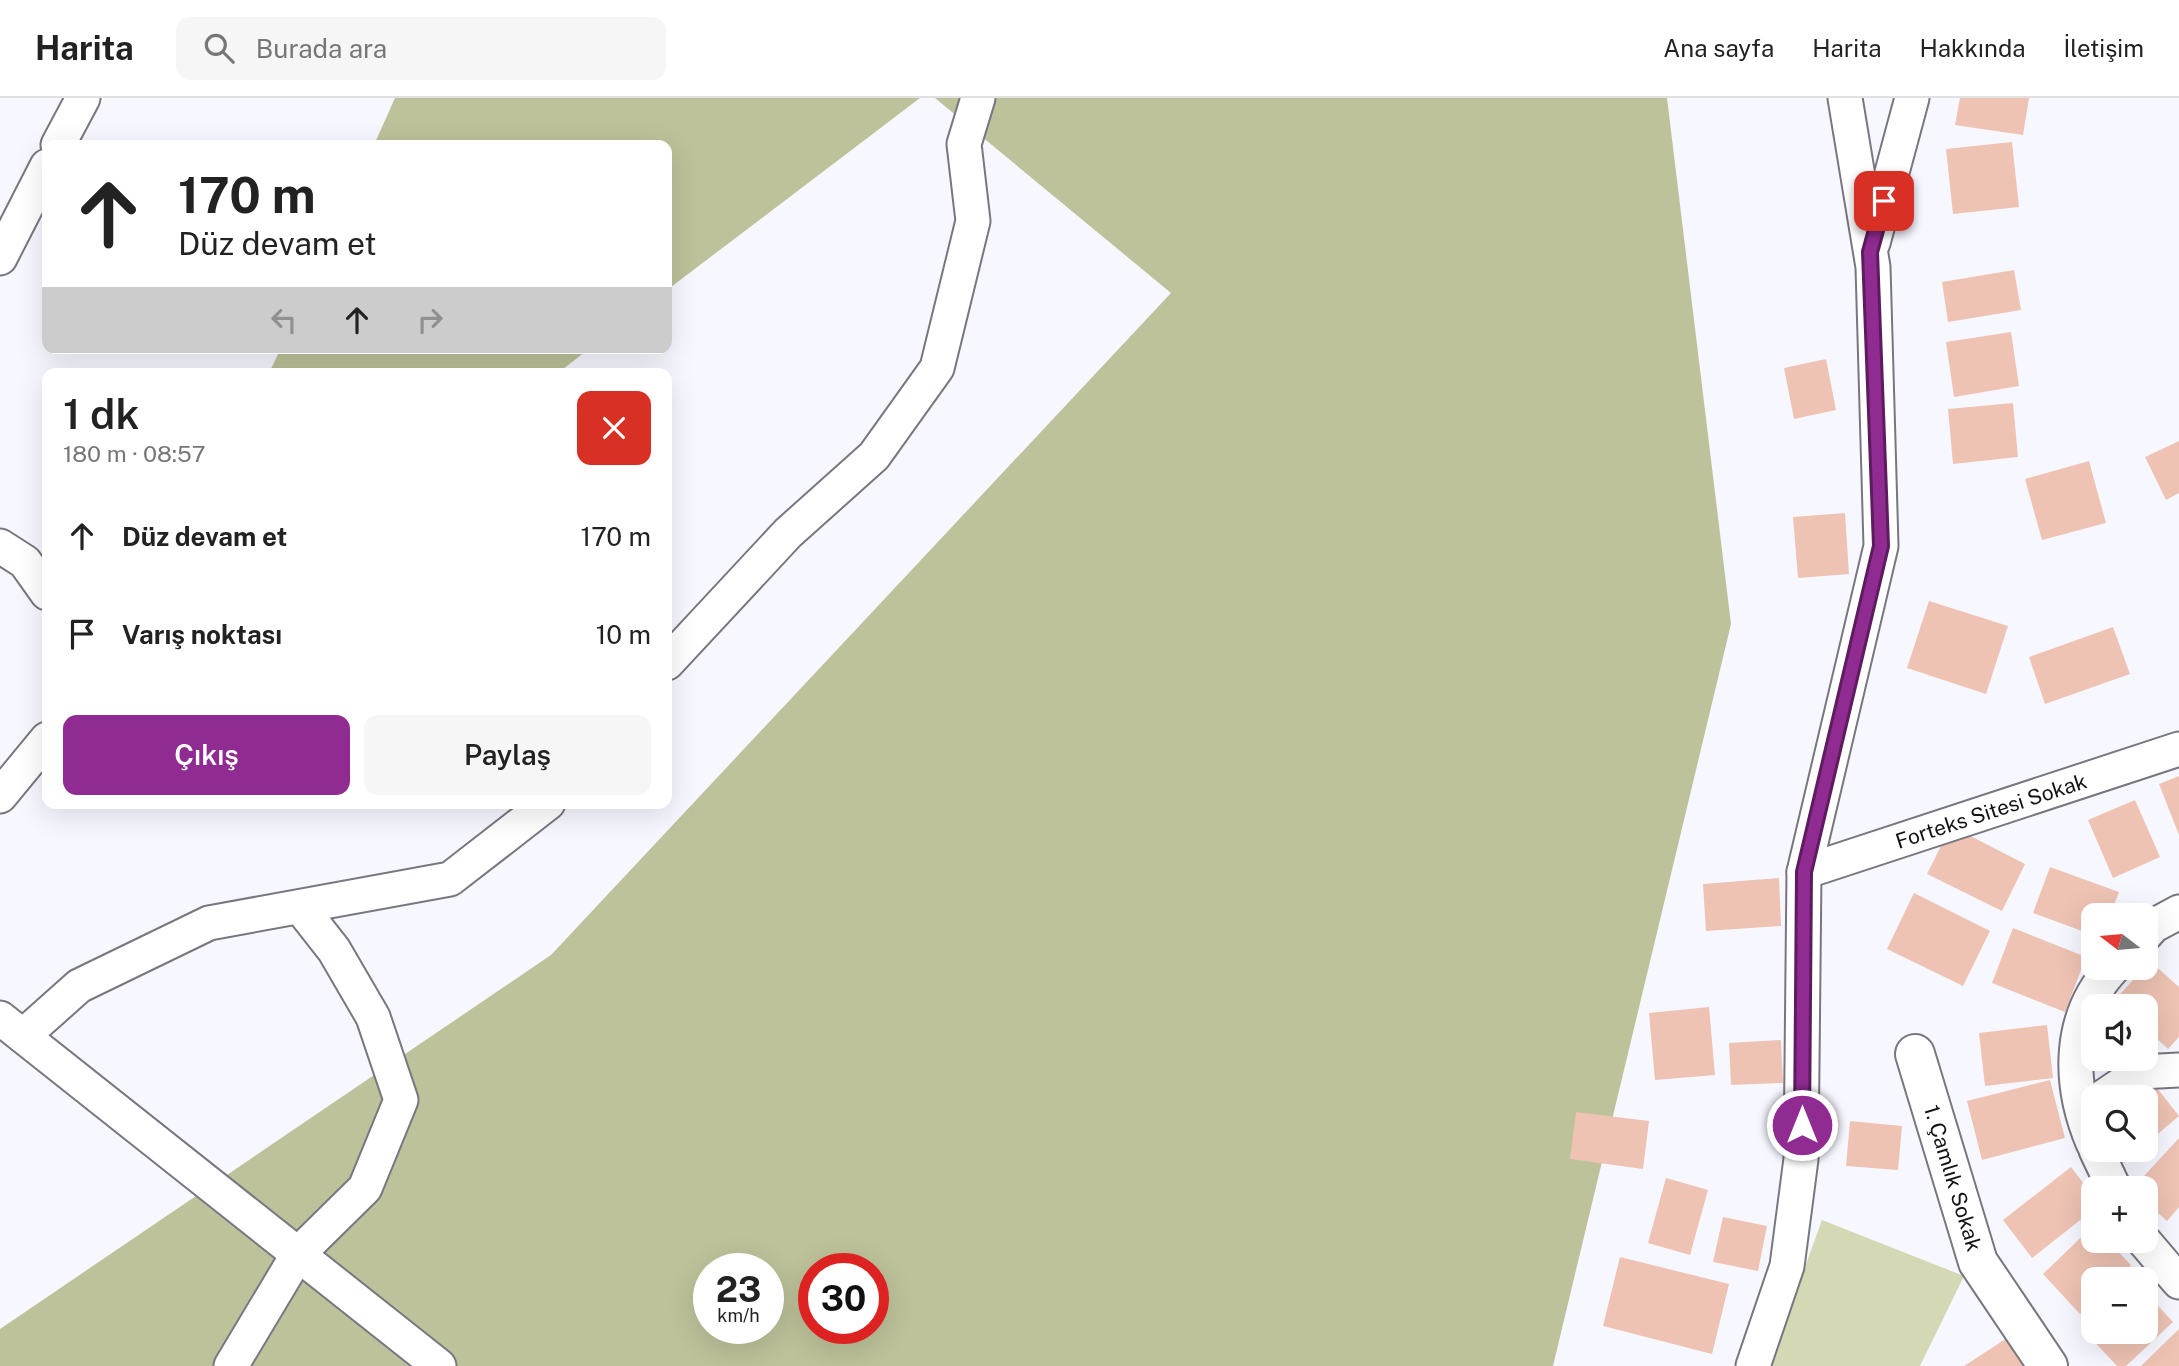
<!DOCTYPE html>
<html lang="tr">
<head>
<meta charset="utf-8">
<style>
	:root { --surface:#fff; --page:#f6f6f6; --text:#222; --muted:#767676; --line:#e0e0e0; --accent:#8f2b91 }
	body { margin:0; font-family:"Public Sans",sans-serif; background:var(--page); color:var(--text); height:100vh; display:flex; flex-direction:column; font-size:26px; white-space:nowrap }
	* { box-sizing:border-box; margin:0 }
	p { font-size:23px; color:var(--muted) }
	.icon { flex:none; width:38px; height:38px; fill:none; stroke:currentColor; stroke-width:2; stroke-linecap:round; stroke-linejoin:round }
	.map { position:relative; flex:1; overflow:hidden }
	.sheet { position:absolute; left:42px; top:270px; width:630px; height:441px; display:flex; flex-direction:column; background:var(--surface); border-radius:14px; box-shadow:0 7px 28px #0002 }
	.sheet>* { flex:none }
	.banner { position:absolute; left:42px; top:42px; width:630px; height:214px; border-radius:14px; box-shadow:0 7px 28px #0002; background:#fff; color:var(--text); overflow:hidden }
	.needle { width:46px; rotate:286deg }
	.buttons { position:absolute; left:2081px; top:805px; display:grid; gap:14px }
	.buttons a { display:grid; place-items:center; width:77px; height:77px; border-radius:14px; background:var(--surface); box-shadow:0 7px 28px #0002; font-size:35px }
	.speed { position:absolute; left:693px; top:1155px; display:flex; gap:14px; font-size:35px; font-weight:700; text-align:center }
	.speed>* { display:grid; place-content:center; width:91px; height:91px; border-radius:50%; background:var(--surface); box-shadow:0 7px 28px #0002; line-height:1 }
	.speed small { font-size:18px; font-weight:400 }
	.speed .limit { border:10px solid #d22; background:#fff; color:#111 }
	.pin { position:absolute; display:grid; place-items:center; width:60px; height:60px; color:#fff; margin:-30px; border-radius:14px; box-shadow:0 4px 10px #0006 }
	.me { position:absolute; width:77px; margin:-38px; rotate:0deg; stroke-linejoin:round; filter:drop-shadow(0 0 5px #0008) }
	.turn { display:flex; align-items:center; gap:24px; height:147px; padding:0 21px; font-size:32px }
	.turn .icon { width:91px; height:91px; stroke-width:2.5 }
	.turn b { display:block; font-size:49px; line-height:60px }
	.lanes { display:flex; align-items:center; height:66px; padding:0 21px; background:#0003; justify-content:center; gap:35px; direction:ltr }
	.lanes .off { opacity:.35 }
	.round { display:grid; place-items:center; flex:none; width:74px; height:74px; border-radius:14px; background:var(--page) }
	.head { display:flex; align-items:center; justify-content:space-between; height:119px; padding:0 21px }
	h1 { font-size:42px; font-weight:600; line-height:52px }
	.button { display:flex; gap:14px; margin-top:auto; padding:14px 21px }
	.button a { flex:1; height:80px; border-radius:14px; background:var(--accent); color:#fff; font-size:28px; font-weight:600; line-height:80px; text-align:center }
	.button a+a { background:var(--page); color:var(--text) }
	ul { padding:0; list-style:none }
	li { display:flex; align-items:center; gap:21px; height:98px; padding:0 21px }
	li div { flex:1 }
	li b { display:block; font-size:26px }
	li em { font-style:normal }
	header { display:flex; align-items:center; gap:42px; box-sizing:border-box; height:98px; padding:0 35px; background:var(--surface); border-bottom:2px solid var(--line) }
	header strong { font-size:33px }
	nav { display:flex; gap:38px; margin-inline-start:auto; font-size:24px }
	.search { width:490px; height:63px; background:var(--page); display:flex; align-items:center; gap:18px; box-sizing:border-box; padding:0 24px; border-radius:14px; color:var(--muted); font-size:26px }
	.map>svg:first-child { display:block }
	.green { fill:#d4d8b4 }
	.forest { fill:#bdc29a; fill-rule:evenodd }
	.building { fill:#eec3b3 }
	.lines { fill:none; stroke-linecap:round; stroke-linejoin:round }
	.street-casing { stroke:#787780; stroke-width:37 }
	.secondary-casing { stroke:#787780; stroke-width:42 }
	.street { stroke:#fff; stroke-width:33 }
	.secondary { stroke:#fff; stroke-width:38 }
	.route-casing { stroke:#5d1c5e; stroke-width:18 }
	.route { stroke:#8f2b91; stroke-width:12 }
	.labels { text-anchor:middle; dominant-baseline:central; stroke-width:5; stroke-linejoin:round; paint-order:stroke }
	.street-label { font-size:21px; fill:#131316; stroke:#fff }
</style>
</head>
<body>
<header>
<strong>Harita</strong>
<div class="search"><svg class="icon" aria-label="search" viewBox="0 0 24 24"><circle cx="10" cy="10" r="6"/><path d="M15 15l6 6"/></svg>Burada ara</div>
<nav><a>Ana sayfa</a><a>Harita</a><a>Hakkında</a><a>İletişim</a></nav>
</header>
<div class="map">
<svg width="2179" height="1268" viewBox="0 0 2179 1268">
	<rect width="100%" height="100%" fill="#f7f7ff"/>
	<polygon class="green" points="1822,1122 1964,1178 1920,1268 1769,1268"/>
	<g class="forest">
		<polygon points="395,0 920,0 667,192 667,47 374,47"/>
		<path d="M935 0H1667L1731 526 1553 1268H0V1231L551 857 1171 195ZM709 1171H768V1230H709ZM814 1171H873V1230H814Z"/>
		<polygon points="281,250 590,250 558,275 269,275"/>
	</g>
	<g class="building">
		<polygon points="1960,0 2029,0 2023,37 1955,27"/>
		<polygon points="2012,44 2019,109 1953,116 1946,51"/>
		<polygon points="2014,172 2021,212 1948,224 1942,184"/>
		<polygon points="2011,234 2019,288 1954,299 1946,244"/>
		<polygon points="1826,261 1836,312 1794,321 1784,270"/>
		<polygon points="2013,305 2018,359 1953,366 1948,311"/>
		<polygon points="2179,343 2179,395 2166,402 2145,359"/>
		<polygon points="2089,363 2106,425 2042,442 2025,381"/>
		<polygon points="1845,415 1849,476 1798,480 1793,419"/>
		<polygon points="1929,503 2008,528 1986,596 1907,570"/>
		<polygon points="2113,529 2130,576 2045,606 2029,559"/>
		<polygon points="2179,678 2179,737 2159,686"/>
		<polygon points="2135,702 2160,759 2113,780 2088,722"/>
		<polygon points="1951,728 2025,766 2002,813 1927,776"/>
		<polygon points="2050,769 2119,794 2110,817 2093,817 2093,837 2033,815"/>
		<polygon points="1779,780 1781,828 1706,833 1703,786"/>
		<polygon points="1914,795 1990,833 1963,888 1887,851"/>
		<polygon points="2013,830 2086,859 2065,914 1992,885"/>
		<polygon points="2150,863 2179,889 2179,939 2168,951 2146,931 2146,908 2120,908 2114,903"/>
		<polygon points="1709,909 1715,977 1655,982 1649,915"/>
		<polygon points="2047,927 2053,980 1985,988 1979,935"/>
		<polygon points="1781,942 1783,985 1731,987 1729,945"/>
		<polygon points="2146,976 2179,1018 2146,1046 2146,999 2118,999"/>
		<polygon points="2050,982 2065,1040 1982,1062 1967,1003"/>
		<polygon points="1576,1014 1649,1023 1643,1071 1570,1061"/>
		<polygon points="1850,1023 1902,1028 1898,1072 1846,1068"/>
		<polygon points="2179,1040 2179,1109 2167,1123 2146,1104 2146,1090 2133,1090"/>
		<polygon points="2113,1052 2139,1052 2124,1065"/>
		<polygon points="2071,1069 2093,1098 2093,1112 2032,1160 2003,1122"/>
		<polygon points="1666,1080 1708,1092 1690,1157 1648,1145"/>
		<polygon points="1723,1119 1767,1128 1758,1173 1713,1164"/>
		<polygon points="2093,1128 2093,1143 2108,1143 2131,1167 2117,1181 2093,1181 2093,1204 2080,1216 2043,1176"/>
		<polygon points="1620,1159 1729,1186 1712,1256 1603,1228"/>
		<polygon points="2146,1195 2173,1224 2126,1268 2117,1268 2087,1236 2093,1230 2093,1234 2146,1234"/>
		<polygon points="2179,1231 2179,1268 2141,1268"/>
		<polygon points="2007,1240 2024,1268 1964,1268"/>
	</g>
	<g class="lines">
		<g class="street-casing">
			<g id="street">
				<polyline points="58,47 83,0"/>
				<polyline points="1873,145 1912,0"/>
				<polyline points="0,160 47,68"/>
				<polyline points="0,448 25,464 47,495"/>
				<polyline points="667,565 788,435 874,358 937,270 973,123 964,46 978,0"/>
				<polyline points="0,698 47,641"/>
				<polyline points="1804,774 2179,651"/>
				<polyline points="2146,836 2153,828 2179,814"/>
				<polyline points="0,920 439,1268"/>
				<polyline points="23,938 79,888 209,825 450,781 548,705"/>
				<polyline points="2103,999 2140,974 2179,972"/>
				<path d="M2093 1045C2068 986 2067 918 2113 870"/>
				<polyline points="2096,1052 2114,1090"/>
				<polyline points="2144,1143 2179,1184"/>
				<polyline points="231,1268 298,1156 365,1090 401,1002 373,919 334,852 301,810"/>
				<polyline points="1753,1268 1787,1168 1801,1061 1804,774 1881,448 1873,169 1845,0"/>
			</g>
		</g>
		<g class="secondary-casing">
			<polyline id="secondary" points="1915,956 1978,1164 2048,1268"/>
		</g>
		<use href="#street" class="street"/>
		<use href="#secondary" class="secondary"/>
	</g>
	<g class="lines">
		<g class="route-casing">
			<polyline id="route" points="1802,1027 1804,774 1881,448 1870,154 1884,103"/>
		</g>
		<use href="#route" class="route"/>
	</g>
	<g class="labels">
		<g class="street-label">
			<text transform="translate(1991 713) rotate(-18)">Forteks Sitesi Sokak</text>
			<text transform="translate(1953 1080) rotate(73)">1. Çamlık Sokak</text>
		</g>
	</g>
</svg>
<div class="buttons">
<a><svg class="needle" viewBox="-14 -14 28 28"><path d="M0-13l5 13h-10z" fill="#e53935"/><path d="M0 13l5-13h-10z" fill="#767676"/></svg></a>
<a><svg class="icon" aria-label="sound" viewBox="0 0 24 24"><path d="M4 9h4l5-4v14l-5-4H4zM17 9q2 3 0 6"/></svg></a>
<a><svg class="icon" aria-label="search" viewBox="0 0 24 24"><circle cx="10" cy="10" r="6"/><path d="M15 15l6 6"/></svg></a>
<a>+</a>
<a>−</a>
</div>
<div class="speed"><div>23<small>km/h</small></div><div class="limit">30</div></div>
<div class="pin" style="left:1884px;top:103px;background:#d93025"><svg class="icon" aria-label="arrive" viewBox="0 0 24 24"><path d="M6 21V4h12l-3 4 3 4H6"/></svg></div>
<svg class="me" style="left:1802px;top:1027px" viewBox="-20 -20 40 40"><circle r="17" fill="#8f2b91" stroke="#fff" stroke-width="3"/><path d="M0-11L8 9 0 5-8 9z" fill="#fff"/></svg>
<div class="banner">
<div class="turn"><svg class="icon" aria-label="ahead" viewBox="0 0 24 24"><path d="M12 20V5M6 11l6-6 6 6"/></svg><div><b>170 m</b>Düz devam et</div></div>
<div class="lanes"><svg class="icon off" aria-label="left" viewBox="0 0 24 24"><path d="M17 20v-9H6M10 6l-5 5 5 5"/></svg><svg class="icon" aria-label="ahead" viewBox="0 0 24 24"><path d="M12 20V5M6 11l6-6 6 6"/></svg><svg class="icon off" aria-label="right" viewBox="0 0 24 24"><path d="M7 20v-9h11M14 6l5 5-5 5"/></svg></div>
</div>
<section class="sheet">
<div class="head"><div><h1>1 dk</h1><p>180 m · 08:57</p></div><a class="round" style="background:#d93025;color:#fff"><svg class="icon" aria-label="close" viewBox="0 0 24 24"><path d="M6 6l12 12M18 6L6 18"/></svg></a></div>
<ul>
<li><svg class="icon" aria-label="ahead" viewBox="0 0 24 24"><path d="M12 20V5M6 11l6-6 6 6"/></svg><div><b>Düz devam et</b></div><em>170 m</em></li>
<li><svg class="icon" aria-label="arrive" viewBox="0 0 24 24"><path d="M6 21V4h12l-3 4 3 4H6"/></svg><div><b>Varış noktası</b></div><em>10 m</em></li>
</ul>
<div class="button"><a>Çıkış</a><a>Paylaş</a></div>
</section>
</div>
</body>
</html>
